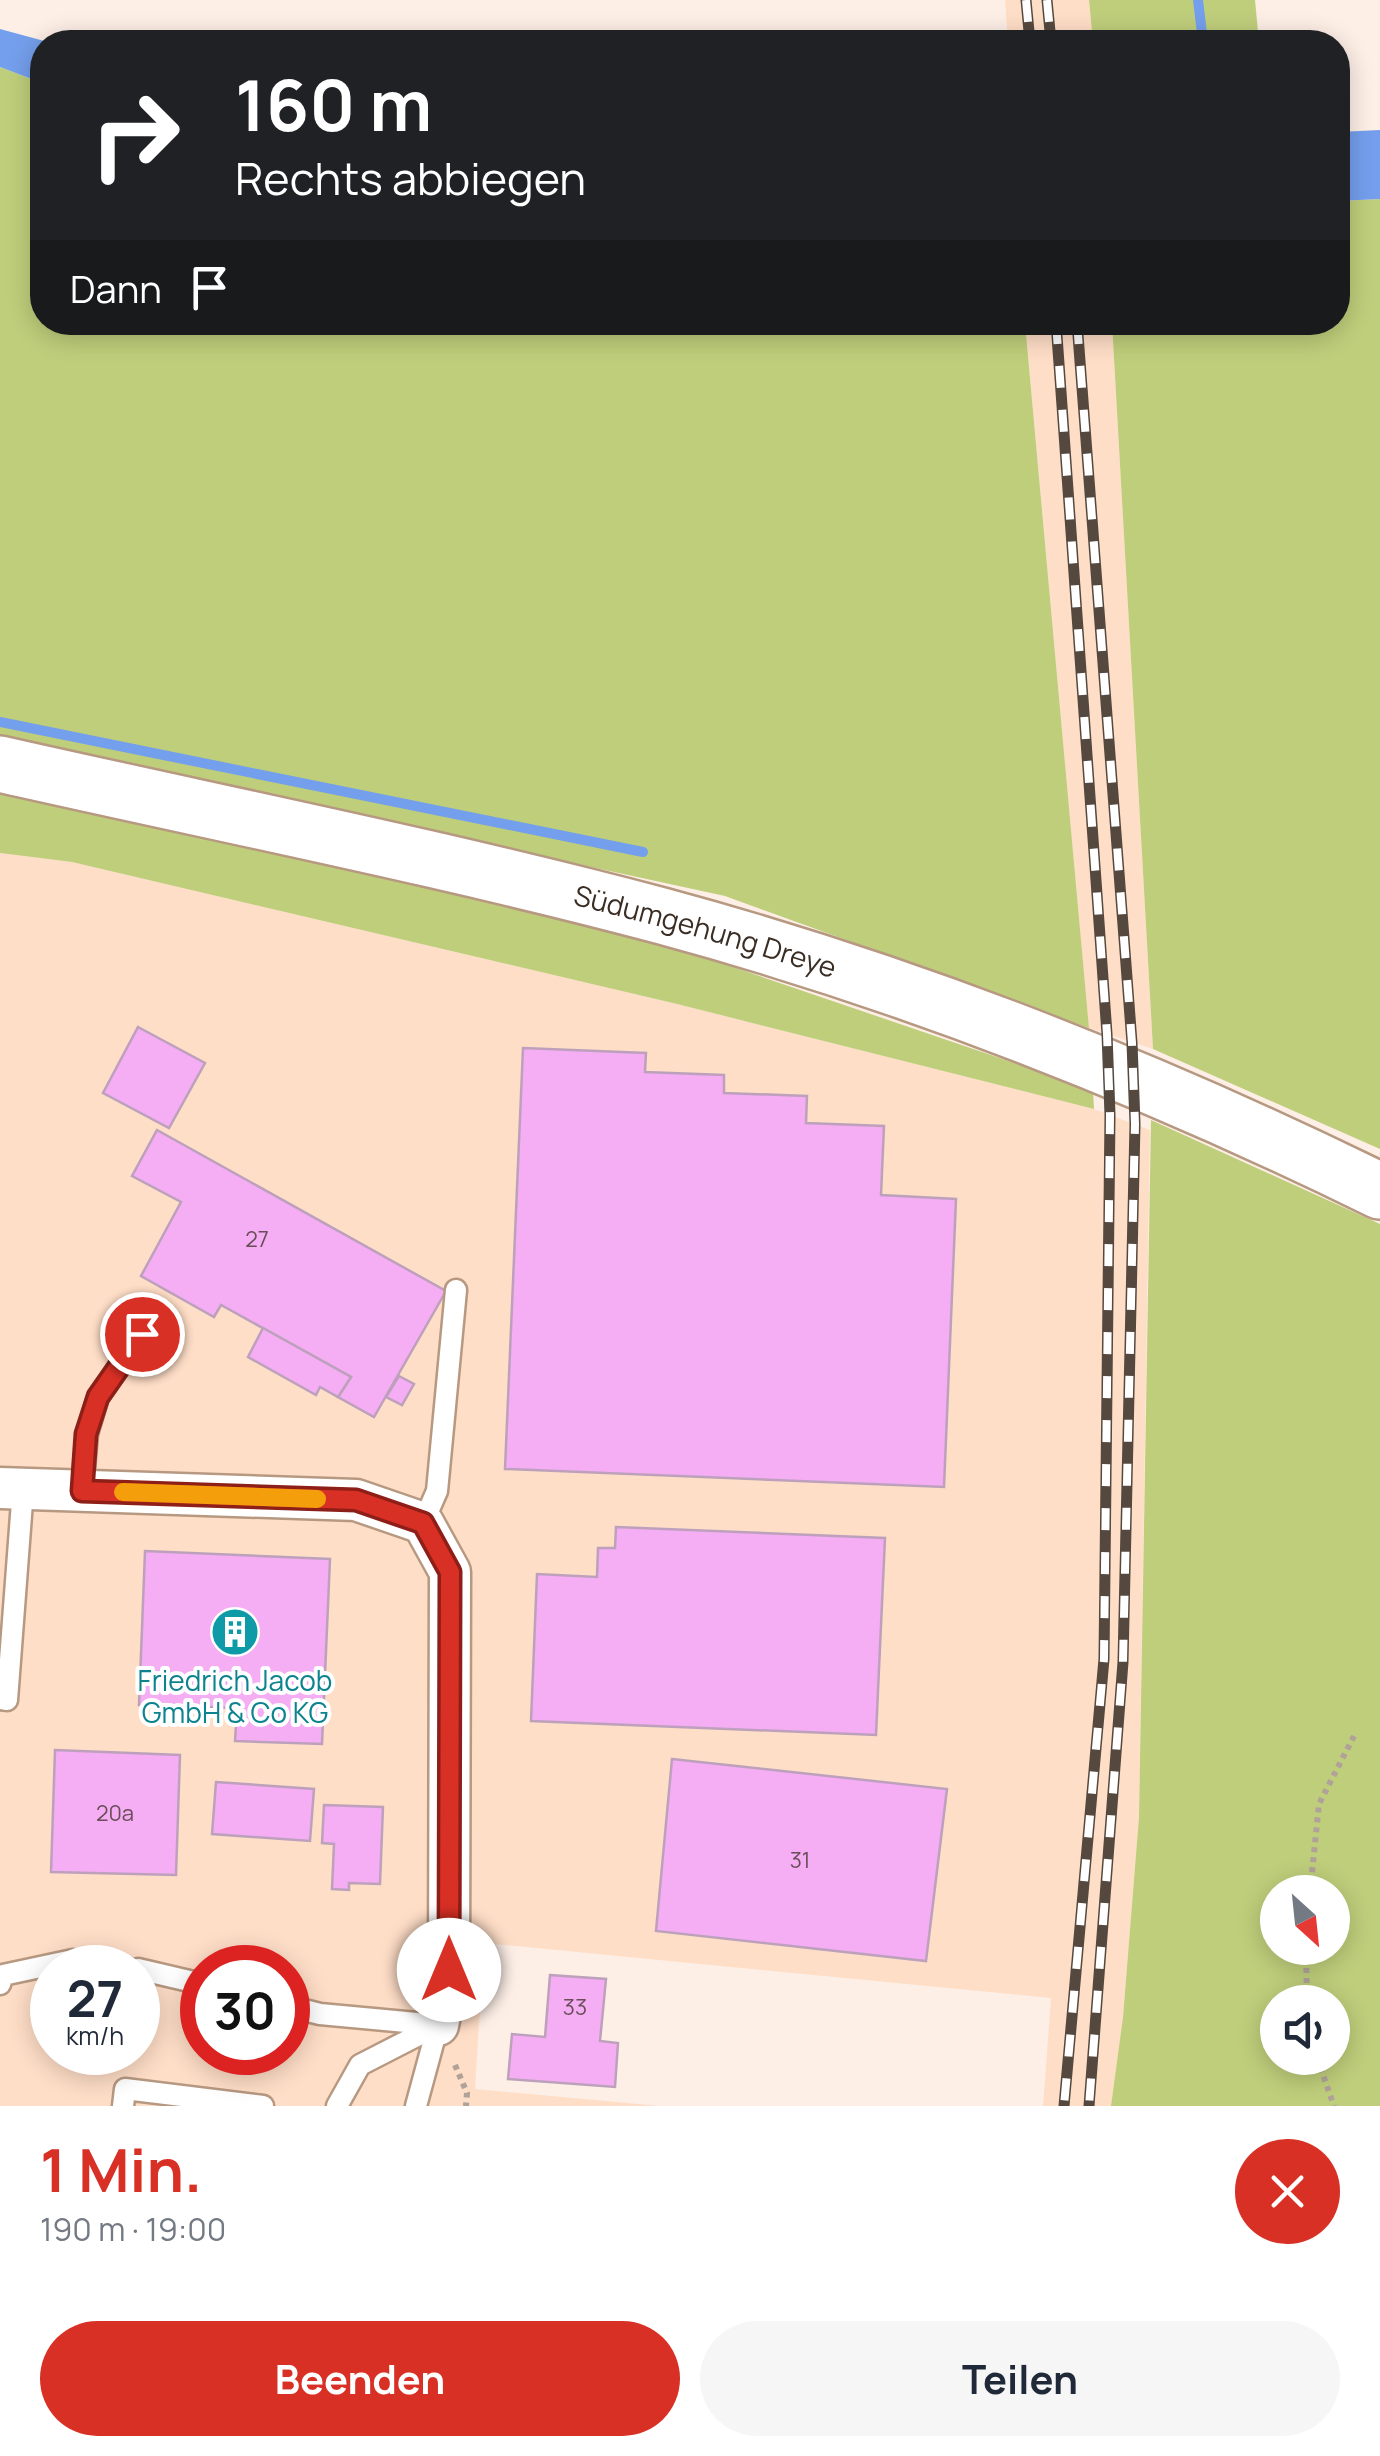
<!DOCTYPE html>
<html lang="de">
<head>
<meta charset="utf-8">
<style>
	:root { --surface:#fff; --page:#f6f6f7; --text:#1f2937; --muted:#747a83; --accent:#d93025 }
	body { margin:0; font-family:Manrope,sans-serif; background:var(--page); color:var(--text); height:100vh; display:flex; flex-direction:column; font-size:38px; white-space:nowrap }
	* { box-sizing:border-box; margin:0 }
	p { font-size:32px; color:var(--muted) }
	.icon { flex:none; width:55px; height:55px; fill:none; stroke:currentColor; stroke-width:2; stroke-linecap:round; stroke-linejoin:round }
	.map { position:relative; height:2106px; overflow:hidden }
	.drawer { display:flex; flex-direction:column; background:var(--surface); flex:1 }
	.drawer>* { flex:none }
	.guide { position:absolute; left:30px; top:30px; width:1320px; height:305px; border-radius:40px; box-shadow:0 5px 25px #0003; background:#202124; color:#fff; overflow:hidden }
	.needle { width:65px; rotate:153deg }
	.buttons { position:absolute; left:1260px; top:1875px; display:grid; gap:20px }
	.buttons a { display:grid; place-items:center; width:90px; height:90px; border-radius:50%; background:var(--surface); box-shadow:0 5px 25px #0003; font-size:50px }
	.speed { position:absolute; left:30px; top:1945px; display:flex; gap:20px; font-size:50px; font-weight:700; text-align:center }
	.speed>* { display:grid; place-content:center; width:130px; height:130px; border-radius:50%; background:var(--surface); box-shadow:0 5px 25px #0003; line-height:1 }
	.speed small { font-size:25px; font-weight:400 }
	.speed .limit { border:15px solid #d22; background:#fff; color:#111 }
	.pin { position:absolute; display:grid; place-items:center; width:85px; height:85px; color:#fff; margin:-42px; border:5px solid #fff; border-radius:50%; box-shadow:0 2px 10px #0007 }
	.me { position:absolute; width:110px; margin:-55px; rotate:0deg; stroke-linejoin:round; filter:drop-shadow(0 0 8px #0008) }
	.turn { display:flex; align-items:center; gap:35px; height:210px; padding:0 40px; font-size:45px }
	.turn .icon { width:130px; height:130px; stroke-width:2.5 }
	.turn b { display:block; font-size:70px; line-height:85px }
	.then { display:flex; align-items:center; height:95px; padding:0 40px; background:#0003; gap:20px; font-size:38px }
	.round { display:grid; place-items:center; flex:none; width:105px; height:105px; border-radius:52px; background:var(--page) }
	.head { display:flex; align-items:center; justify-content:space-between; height:170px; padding:0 40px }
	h1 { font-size:60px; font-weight:700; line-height:75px; color:var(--accent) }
	.action { display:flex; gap:20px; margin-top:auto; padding:20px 40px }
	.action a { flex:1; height:115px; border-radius:60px; background:var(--accent); color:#fff; font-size:40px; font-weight:700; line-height:115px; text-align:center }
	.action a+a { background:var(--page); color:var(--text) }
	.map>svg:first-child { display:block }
	.built { fill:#ffdec7; fill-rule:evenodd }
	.green { fill:#bfce7b; fill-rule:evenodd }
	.water { fill:#749fec }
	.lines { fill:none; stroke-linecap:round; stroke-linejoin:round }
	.stream { stroke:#749fec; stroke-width:10 }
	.building { fill:#f5adf3; stroke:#bda1bc; stroke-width:2.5 }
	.lane-casing { stroke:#b79881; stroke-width:25 }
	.street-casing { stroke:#b79881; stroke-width:45 }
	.secondary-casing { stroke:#b79881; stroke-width:60 }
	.path { stroke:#b0a299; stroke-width:6; stroke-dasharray:5 5; stroke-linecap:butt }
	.lane { stroke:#fff; stroke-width:20 }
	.street { stroke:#fff; stroke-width:40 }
	.secondary { stroke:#fff; stroke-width:55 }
	.rail-casing { stroke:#55483f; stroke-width:11 }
	.rail { stroke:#fff; stroke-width:8; stroke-dasharray:22; stroke-linecap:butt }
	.route-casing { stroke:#8d1f18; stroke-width:25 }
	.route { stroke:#d93025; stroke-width:18 }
	.slow { stroke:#f59e0b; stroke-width:18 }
	.labels { text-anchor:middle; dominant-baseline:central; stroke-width:8; stroke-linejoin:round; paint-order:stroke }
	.number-label { font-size:22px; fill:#694d58 }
	.street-label { font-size:28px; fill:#3a2d24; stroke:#fff }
	.culture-label { font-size:28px; fill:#0d838f; stroke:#fff }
</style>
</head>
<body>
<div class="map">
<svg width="1380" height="2106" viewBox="0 0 1380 2106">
	<rect width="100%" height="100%" fill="#fdefe6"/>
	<g class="built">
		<polygon points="1005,0 1089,0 1093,42 1008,42"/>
		<polygon points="1025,323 1112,323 1153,1049 1089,1028"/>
		<path d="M0 853 72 862 677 1004 1094 1109 1150 1130 1139 1817 1123 2017 1111 2106H1043L1051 1998 484 1943 475 2089 660 2106H0ZM52 1968H138V2052H52ZM202 1968H288V2052H202Z"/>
	</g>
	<g class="green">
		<polygon points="1089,0 1255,0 1259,42 1093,42"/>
		<polygon points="0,67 42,83 42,322 1025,323 1089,1028 725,896 0,739"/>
		<polygon points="1380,199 1380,1149 1153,1049 1112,323 1338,322 1338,201"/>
		<polygon points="0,789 657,941 1093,1090 1094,1109 677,1004 72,862 0,853"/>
		<path d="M1151 1120 1380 1224V2106H1111L1123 2017 1139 1817ZM1332 1892V1948H1278V1892ZM1332 2002V2058H1278V2002Z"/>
	</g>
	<g class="water">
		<polygon points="0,29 48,42 42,42 42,83 0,67"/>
		<polygon points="1380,130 1380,199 1338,201 1338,132"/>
	</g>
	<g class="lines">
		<g class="stream">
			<polyline points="1198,0 1203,42"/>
			<polyline points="0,722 643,852"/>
		</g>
	</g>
	<g class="building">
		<polygon points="138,1027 205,1063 169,1128 103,1093"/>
		<polygon points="523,1048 646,1053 645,1072 724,1075 724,1093 807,1096 806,1123 884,1126 881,1195 956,1199 944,1487 505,1469"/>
		<polygon points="157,1130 446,1291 374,1417 338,1397 351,1377 221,1305 214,1317 141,1276 181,1202 132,1176"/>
		<polygon points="263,1328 351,1377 338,1397 320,1387 316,1395 248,1357"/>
		<polygon points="399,1376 414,1384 402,1405 386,1397"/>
		<polygon points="616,1527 885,1538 876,1735 531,1721 537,1574 597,1577 598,1548 615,1548"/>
		<polygon points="145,1551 330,1559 322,1744 235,1741 237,1708 139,1705"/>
		<polygon points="55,1750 180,1755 176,1875 51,1872"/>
		<polygon points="672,1759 947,1789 926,1961 656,1931"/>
		<polygon points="216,1782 314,1789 310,1841 212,1834"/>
		<polygon points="324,1805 383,1807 380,1884 349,1883 349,1890 332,1889 334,1844 322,1843"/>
		<polygon points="550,1975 606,1979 600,2041 618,2043 615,2087 508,2079 512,2034 545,2037"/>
	</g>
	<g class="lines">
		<g class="lane-casing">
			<g id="lane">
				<polyline points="82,1491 87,1434 98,1397 142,1334"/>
				<polyline points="423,1523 437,1491 456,1290"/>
				<polyline points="0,1699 7,1700 23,1489"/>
				<polyline points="138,1969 202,1984"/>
				<polyline points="0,1984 3,1975 73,1960 127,1968"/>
				<polyline points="288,2006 320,2014 438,2025"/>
				<polyline points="123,2106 125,2089 263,2106"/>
				<polyline points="337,2106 360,2065 436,2026"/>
				<polyline points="416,2106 438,2025"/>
			</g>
		</g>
		<g class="street-casing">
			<polyline id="street" points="0,1488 356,1500 423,1523 450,1572 449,1970 438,2025"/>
		</g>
		<g class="secondary-casing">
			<g id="secondary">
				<path id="s1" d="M0 764C221 814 444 858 662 916 910 983 1150 1078 1380 1191"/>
			</g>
		</g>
		<g class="path">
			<polyline points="1310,1892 1319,1804 1354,1736"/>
			<polyline points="1306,1948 1307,2002"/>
			<polyline points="1317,2058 1334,2106"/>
			<polyline points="455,2065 467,2093 466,2106"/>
		</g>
		<use href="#lane" class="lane"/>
		<use href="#street" class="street"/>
		<use href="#secondary" class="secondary"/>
		<g class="rail-casing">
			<g id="rail">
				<polyline points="1026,0 1030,42"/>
				<polyline points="1047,0 1051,42"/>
				<polyline points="1056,322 1107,1034 1110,1115 1104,1659 1064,2106"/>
				<polyline points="1077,322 1132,1043 1135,1124 1123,1662 1089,2106"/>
			</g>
		</g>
		<use href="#rail" class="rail"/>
	</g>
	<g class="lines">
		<g class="route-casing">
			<polyline id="route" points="142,1334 98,1397 86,1434 82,1491 356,1500 423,1523 450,1572 449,1970"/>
		</g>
		<use href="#route" class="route"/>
		<polyline class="slow" points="123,1492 317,1499"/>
	</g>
	<defs>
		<g id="building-disc" transform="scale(2.5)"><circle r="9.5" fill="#0f9aa8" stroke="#fff"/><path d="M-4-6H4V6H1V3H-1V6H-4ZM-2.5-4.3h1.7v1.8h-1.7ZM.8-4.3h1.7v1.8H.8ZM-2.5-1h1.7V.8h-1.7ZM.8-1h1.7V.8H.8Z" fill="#fff"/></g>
	</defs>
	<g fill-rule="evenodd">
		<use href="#building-disc" x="235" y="1632"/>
	</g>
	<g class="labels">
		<g class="number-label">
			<text x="257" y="1239">27</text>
			<text x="115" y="1813">20a</text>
			<text x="800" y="1860">31</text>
			<text x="575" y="2007">33</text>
		</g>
		<g class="street-label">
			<text stroke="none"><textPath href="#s1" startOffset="725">Südumgehung Dreye</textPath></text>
		</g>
		<g class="culture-label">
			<text x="235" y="1680">Friedrich Jacob<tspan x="235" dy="32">GmbH &amp; Co KG</tspan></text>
		</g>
	</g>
</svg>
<div class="buttons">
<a><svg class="needle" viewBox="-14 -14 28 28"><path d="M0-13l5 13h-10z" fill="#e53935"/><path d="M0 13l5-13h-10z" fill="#747a83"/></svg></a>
<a><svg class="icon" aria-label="sound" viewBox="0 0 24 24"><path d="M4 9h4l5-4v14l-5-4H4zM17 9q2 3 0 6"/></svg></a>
</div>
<div class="speed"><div>27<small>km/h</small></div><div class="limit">30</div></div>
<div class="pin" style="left:142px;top:1334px;background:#d93025"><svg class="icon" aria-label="arrive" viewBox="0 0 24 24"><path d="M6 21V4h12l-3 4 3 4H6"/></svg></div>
<svg class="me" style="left:449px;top:1970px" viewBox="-20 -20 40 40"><circle r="19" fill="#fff"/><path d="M0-13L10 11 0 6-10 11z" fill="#d93025"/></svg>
<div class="guide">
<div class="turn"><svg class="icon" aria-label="right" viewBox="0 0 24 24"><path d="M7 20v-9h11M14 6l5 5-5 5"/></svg><div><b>160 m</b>Rechts abbiegen</div></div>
<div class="then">Dann<svg class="icon" aria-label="arrive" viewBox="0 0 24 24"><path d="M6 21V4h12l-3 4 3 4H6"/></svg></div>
</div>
</div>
<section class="drawer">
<div class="head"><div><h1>1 Min.</h1><p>190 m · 19:00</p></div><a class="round" style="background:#d93025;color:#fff"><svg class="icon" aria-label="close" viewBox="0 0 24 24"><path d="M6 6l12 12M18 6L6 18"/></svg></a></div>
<div class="action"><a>Beenden</a><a>Teilen</a></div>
</section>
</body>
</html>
